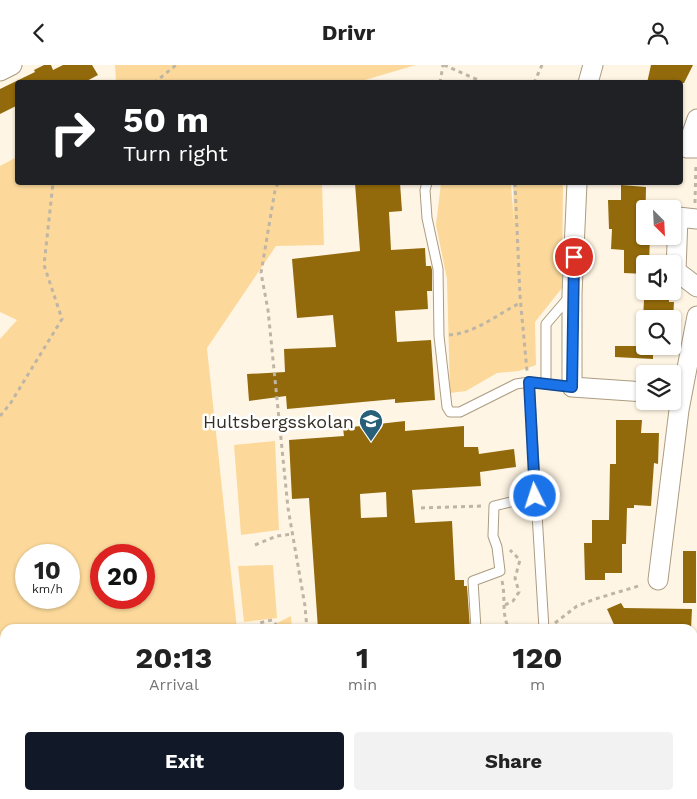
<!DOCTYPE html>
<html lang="en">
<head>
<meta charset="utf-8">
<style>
	:root { --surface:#fff; --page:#f2f2f2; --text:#222; --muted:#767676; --accent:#111827 }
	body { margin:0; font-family:"Work Sans",sans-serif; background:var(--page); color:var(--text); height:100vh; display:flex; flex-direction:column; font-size:19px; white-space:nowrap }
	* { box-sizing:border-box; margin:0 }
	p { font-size:16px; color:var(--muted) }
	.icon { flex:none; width:28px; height:28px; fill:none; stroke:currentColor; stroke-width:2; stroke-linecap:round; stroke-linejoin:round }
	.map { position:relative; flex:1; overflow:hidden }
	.details { position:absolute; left:0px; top:559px; width:698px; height:176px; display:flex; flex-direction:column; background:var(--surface); border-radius:15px 15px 0 0; box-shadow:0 1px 4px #0004 }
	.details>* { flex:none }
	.hud { position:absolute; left:15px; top:15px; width:668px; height:105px; border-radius:5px; box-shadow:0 1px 4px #0004; background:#202124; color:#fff; overflow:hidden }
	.needle { width:32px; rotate:156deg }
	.buttons { position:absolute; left:636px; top:135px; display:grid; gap:10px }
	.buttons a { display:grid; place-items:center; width:45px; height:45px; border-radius:5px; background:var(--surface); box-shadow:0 1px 4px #0004; font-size:25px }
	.speed { position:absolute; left:15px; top:479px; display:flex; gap:10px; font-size:25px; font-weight:700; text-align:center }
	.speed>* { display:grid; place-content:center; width:65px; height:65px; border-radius:50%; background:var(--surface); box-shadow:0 1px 4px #0004; line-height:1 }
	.speed small { font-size:12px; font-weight:400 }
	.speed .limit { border:8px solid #d22; background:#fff; color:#111 }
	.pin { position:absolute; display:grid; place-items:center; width:42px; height:42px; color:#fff; margin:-21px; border:2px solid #fff; border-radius:50%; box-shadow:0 1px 5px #0007 }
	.me { position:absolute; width:55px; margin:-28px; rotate:356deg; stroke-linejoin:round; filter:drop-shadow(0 0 4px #0008) }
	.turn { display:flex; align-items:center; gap:18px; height:105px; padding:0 25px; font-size:22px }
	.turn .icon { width:65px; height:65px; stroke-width:2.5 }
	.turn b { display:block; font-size:35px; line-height:42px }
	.eta { display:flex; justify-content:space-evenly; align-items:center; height:85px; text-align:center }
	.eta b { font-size:30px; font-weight:700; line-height:35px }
	.cta { display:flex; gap:10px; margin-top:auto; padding:10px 25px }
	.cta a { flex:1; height:58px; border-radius:5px; background:var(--accent); color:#fff; font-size:20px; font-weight:700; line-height:58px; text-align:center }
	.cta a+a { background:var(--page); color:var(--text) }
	header { display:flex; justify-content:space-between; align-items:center; height:65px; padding:0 25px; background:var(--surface); font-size:22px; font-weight:700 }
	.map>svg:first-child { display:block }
	.green { fill:#fcd99b; fill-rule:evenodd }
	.building { fill:#926a0b; fill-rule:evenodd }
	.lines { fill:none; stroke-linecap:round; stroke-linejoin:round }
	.service-casing { stroke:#ab9c82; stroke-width:11 }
	.minor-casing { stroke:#ab9c82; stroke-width:21 }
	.path { stroke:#beb5a6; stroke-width:3; stroke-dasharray:4 4; stroke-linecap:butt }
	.service { stroke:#fff; stroke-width:9 }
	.minor { stroke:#fff; stroke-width:19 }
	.route-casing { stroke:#114b97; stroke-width:12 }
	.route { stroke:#1a73e8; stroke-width:9 }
	.labels { text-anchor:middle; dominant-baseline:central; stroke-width:5; stroke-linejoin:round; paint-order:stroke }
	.poi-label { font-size:18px; fill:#352f24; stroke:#fff; text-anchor:end }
</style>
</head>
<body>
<header><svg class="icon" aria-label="back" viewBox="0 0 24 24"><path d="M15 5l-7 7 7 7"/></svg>Drivr<svg class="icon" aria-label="person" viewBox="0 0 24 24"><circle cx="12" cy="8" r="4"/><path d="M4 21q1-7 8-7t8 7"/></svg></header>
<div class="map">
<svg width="697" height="734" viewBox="0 0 697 734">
	<rect width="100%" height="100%" fill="#fff5e4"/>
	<g class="green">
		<polygon points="115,0 416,0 358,17 116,17"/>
		<path d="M17 92 18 118H322L324 180 276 181 207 283 237 564H5V730H343V734H0V274L17 255 0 247V101ZM26 490H69V532H26ZM101 490H144V532H101Z"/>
		<polygon points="441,118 511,118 514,159 513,118 563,118 562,223 535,257 536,300 519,306 497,308 466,326 450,328 447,214 436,160"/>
		<polygon points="275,376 279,465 241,470 234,380"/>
		<polygon points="273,500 277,553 244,557 238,501"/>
		<polygon points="291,551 292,564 265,564"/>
		<polygon points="697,634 697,734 399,734 405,730 692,730 692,635"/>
	</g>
	<g class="building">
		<polygon points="44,0 51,0 53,5 63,0 92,0 98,10 83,18 18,18 18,40 0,49 0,24 35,7 34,5"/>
		<polygon points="651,0 693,0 684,18 647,18"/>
		<polygon points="355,118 400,118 402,146 389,147 391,185 425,183 426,201 431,201 432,205 432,226 427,226 428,244 395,246 397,277 431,275 435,335 395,338 395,334 287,344 286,331 249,336 247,309 285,307 284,284 336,282 333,250 297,253 292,194 360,186"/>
		<polygon points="621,120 646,122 645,171 650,171 649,199 645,199 645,209 624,208 624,185 611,184 612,164 609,164 608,135 621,135"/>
		<polygon points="649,227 669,228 669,237 674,237 673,254 643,254 644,235 648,235"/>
		<polygon points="615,281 653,281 653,294 615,292"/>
		<polygon points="616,355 642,355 641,368 659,368 658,399 654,398 651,441 634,440 634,443 627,443 626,479 622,479 622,508 605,508 605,515 585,515 584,478 592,478 592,455 609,455 610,399 616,399"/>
		<path d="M405 356V366L464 361V382H478L479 389 514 384 516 402 480 407 481 421 412 425 415 458 452 456 455 515H464V521H467L470 564H318L309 433 292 434 289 375 344 371 343 363ZM386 427 387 452 361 453 360 429Z"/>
		<rect x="683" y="486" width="13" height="52"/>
		<polygon points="621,538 624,543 692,544 691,564 616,564 607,544"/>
	</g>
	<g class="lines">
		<g class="service-casing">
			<g id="service">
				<polyline points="427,118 425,125 427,153 438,204 439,271 447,342 450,347 460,347 516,319 529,317 572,322"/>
				<polyline points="529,317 544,564"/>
				<polyline points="546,318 546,259 570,231"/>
				<polyline points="476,564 473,516 500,506 497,482 493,471 494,441 535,431"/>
			</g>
		</g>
		<g class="minor-casing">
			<g id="minor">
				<polyline points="0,6 12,0"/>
				<polyline points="588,18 593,0"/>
				<polyline points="697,54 687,83 697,83"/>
				<polyline points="577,118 572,229 572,322 645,327"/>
				<polyline points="697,154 678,152 676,206 697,222"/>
				<polyline points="658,515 679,345 697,251"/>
			</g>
		</g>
		<g class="path">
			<polyline points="444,0 485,18"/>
			<polyline points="154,18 176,0"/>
			<polyline points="440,18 443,0"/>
			<polyline points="534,18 542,0"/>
			<polyline points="278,118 275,125 261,208 268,245 288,443 305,541 307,564"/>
			<polyline points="515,118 520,231 527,306"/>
			<polyline points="695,138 696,99"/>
			<path d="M449 270C476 268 496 250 520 238"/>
			<polyline points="0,351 10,339 62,254 44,200 53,118"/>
			<polyline points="421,443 483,441"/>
			<polyline points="255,480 277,471 292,469"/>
			<path d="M502 516C506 532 501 549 509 564"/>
			<polyline points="505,540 513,536 519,527 515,513 520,495 510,485"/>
			<polyline points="555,558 577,541 595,534 642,520"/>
			<polyline points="256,564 259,558 272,555 280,564"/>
			<polyline points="692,624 697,624"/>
			<polyline points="378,730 379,734"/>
			<polyline points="616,730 619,734"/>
			<polyline points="186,734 188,730"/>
			<polyline points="385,734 389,730"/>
			<polyline points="444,734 444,730"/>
		</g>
		<use href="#service" class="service"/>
		<use href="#minor" class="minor"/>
	</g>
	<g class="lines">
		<g class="route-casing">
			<polyline id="route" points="535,431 529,317 572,322 574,192"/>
		</g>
		<use href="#route" class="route"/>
	</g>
	<defs>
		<g id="school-pin" transform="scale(1.25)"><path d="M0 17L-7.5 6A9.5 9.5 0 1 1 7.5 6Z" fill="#28607a" stroke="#fff"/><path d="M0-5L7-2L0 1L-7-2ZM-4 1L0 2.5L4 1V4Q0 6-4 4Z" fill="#fff"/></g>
	</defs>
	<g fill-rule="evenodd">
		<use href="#school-pin" x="371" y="356"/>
	</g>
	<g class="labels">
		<g class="poi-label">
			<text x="354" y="356">Hultsbergsskolan</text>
		</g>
	</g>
</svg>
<div class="buttons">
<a><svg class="needle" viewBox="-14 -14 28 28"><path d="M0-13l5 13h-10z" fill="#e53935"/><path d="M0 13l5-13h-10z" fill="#767676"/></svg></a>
<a><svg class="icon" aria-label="sound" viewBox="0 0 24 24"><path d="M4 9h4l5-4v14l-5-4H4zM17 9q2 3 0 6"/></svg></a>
<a><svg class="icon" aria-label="search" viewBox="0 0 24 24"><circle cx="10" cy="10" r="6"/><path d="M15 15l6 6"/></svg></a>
<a><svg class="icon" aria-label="layers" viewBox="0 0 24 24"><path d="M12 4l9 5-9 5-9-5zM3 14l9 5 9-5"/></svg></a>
</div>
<div class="speed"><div>10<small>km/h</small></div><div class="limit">20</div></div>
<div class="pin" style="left:574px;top:192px;background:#d93025"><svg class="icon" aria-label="arrive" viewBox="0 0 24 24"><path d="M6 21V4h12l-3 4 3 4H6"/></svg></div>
<svg class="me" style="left:535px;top:431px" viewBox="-20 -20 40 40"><circle r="17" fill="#1a73e8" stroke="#fff" stroke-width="3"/><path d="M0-11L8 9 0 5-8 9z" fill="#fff"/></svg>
<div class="hud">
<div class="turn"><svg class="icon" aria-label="right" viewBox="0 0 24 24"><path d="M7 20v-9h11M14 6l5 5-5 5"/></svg><div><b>50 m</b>Turn right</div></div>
</div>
<section class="details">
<div class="eta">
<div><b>20:13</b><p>Arrival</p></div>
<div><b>1</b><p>min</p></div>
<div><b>120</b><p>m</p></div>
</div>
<div class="cta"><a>Exit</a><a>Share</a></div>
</section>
</div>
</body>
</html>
